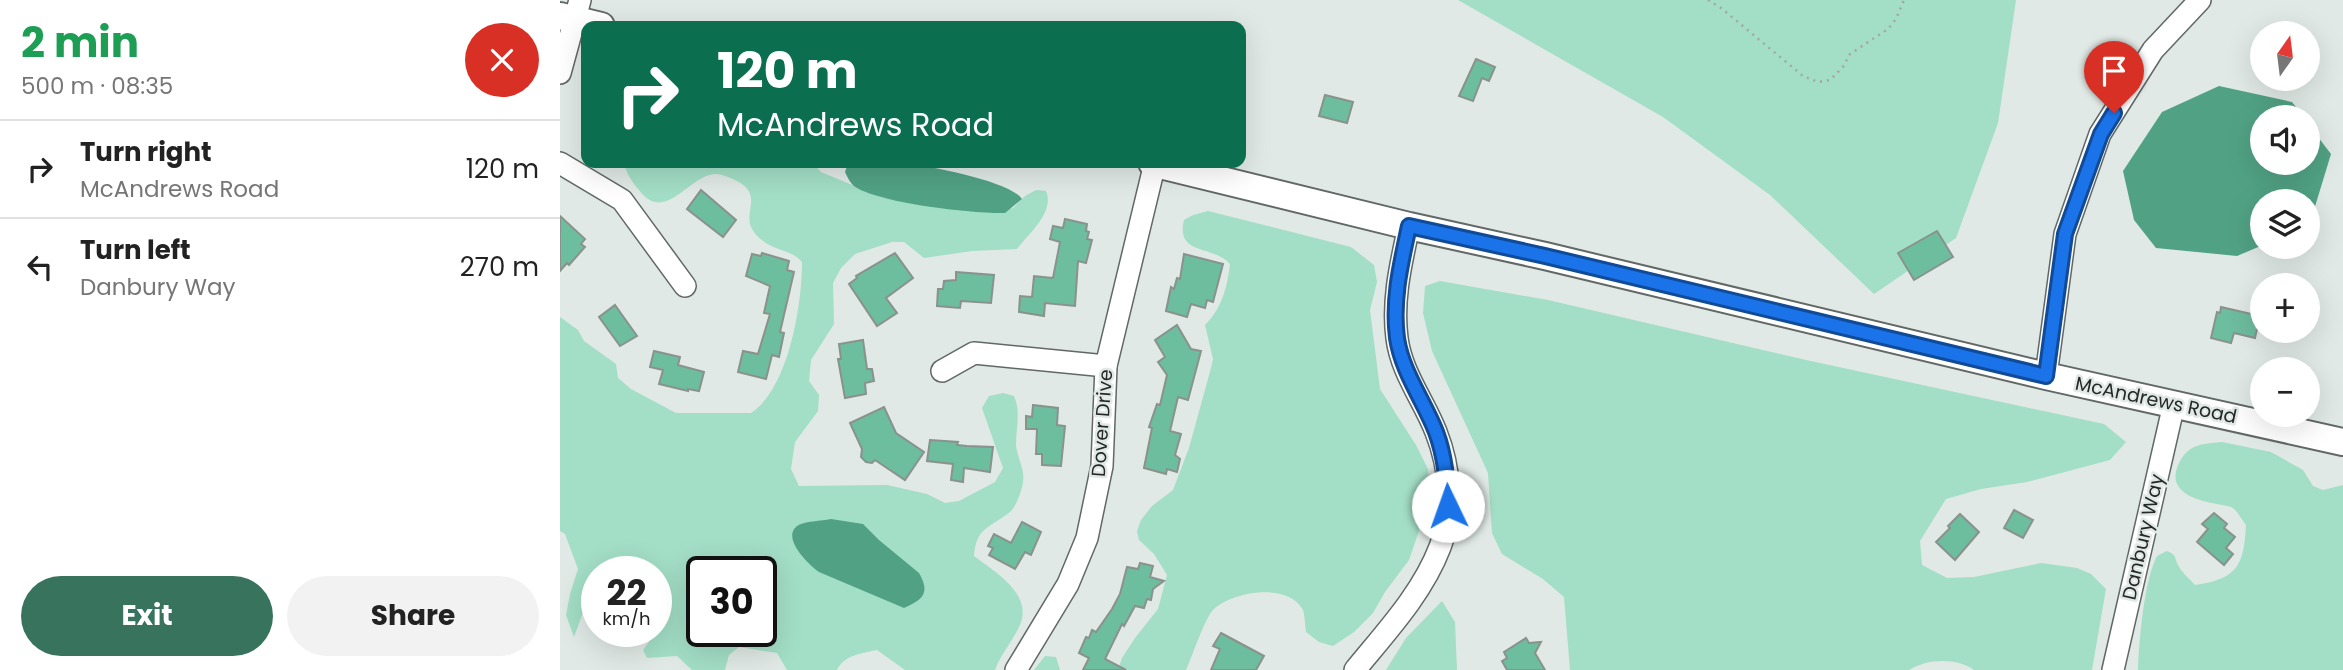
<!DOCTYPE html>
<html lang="en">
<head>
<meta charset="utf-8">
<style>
	:root { --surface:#fff; --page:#f2f2f2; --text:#222; --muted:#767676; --line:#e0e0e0; --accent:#37735d }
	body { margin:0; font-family:Poppins,sans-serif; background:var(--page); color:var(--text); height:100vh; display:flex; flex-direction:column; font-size:26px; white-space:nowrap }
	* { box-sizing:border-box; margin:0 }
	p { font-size:23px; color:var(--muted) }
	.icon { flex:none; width:38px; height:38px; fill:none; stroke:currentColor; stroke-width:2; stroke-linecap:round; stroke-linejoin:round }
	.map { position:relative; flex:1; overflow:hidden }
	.side { display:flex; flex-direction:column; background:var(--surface); width:560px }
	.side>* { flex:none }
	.guide { position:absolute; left:21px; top:21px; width:665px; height:147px; border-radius:14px; box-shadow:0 7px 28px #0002; background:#0b6e4f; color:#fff; overflow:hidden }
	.needle { width:46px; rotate:14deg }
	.fabs { position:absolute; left:1690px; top:21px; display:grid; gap:14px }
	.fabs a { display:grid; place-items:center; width:70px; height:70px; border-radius:50%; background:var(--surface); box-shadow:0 7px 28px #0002; font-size:35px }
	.speed { position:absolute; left:21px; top:556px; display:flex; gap:14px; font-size:35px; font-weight:700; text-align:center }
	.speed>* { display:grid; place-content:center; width:91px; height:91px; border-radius:50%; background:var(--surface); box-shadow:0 7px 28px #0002; line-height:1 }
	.speed small { font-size:18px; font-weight:400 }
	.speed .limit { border:4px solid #111; border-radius:10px; background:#fff; color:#111 }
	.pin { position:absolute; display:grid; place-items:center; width:60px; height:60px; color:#fff; margin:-72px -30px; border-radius:50% 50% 50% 0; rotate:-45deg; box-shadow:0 0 7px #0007 }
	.pin .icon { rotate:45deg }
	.me { position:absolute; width:77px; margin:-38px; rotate:357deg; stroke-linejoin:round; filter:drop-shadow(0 0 5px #0008) }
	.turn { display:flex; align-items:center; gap:24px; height:147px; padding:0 21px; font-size:32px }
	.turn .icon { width:91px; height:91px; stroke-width:2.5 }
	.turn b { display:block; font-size:49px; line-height:60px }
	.round { display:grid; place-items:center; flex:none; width:74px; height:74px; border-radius:37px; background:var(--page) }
	.overview { display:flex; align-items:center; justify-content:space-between; height:119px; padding:0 21px }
	h1 { font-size:42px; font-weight:700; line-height:52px; color:#1e9e55 }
	.action { display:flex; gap:14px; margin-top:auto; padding:14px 21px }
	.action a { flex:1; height:80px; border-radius:42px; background:var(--accent); color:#fff; font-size:28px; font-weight:700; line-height:80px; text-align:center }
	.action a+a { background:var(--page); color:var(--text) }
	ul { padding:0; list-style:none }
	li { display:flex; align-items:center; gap:21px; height:98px; padding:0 21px; border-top:2px solid var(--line) }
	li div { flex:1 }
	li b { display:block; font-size:26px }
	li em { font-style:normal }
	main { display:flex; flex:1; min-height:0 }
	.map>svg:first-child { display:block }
	.green { fill:#a3dec6; fill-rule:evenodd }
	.water { fill:#51a285 }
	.building { fill:#6dbd9f; stroke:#8a928e; stroke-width:2 }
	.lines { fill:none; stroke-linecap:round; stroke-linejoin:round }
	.minor-casing { stroke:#616865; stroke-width:24 }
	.major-casing { stroke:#616865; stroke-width:30 }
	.path { stroke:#a1a8a5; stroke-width:2.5; stroke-dasharray:2 5; stroke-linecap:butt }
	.minor { stroke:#fff; stroke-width:21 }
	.major { stroke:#fff; stroke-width:26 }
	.route-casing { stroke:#114b97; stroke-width:18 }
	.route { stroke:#1a73e8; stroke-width:12 }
	.labels { text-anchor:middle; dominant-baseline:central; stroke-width:5; stroke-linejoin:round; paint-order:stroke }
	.street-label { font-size:19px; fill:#252827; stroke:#e0e9e5 }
</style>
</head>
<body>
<main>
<section class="side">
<div class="overview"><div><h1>2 min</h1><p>500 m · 08:35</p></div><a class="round" style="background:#d93025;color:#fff"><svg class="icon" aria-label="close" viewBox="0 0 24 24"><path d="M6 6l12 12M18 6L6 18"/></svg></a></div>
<ul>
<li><svg class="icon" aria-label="right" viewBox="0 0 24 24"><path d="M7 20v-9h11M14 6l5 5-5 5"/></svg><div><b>Turn right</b><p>McAndrews Road</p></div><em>120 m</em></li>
<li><svg class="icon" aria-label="left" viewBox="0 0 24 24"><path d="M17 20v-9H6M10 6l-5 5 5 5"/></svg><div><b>Turn left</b><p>Danbury Way</p></div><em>270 m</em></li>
</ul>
<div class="action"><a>Exit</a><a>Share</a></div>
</section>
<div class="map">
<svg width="1783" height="670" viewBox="0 0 1783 670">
	<rect width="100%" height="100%" fill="#e0e9e5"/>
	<g class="green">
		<polygon points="898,0 1456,0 1438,123 1396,238 1314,294 1210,195 1103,117"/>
		<path d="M64 163H253L261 172 321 197 356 204 436 213 453 208 465 196 476 190 486 191C495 212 469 233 457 249L412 251 364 258 344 242H332L295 254 281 268 273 283 274 324 251 360 249 381 259 395 258 411 235 442 231 469 239 486 327 485 367 494 385 503 399 501 435 482 443 468 422 408 429 396 443 393 454 396C461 411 456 428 456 445 457 458 465 468 463 482 462 490 456 507 450 512 430 528 416 527 414 556 435 572 475 595 459 627 452 642 441 654 435 670H345L317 650C303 653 284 655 277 670H227L217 653 179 647 169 655 165 670H132L117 656 87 658 83 650 102 624 107 607 96 594V572H37V584L31 591 14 637 6 615 10 594 18 569 5 534 0 531V317L18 330 24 341 56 364 58 378 71 389 116 413H191C229 388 242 304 242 262 231 248 209 252 194 232 178 211 213 191 162 175 133 166 107 228 79 190 72 182 66 173 64 163ZM142 572H201V632H142Z"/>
		<path d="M648 211 791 247 814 265 817 282 810 310 820 389 856 445 868 469 870 499 849 560 825 592 813 613 794 632 773 646 759 642 746 632C745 626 745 616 743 610 729 582 672 591 653 610 645 618 632 657 626 670H558L562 658 575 638 598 609 607 575 594 554 579 540 577 531 581 520 592 506 613 490 629 448 651 368 653 359 645 325C662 308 667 288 670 264 654 245 615 256 624 220L633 215Z"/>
		<path d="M880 281 988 300 1246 360 1544 424 1566 442 1550 460 1467 482 1421 489 1386 499 1360 541 1362 565 1387 578 1414 577 1481 563 1517 568 1531 574 1546 589 1532 670H1414C1397 657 1366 659 1349 670H1010L1004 597 983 579 942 554 932 533 928 473 872 351 863 313 865 286Z"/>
		<path d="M1662 442 1711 452 1743 470 1753 486 1763 490 1783 485V670H1578C1579 641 1584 581 1597 556L1607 551C1617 555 1614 557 1618 565 1621 572 1630 579 1635 585 1677 579 1684 566 1686 525 1682 520 1678 512 1673 508 1670 506 1666 506 1662 505 1638 501 1603 493 1620 461 1630 443 1644 444 1662 442Z"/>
		<polygon points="882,601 895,622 897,670 826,670 846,638"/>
		<polygon points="485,656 496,657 500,670 474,670"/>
	</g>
	<g class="water">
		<polygon points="1659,86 1732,102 1744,117 1703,117 1703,163 1748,163 1748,124 1771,154 1750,223 1748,201 1703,201 1703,245 1677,256 1596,248 1574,220 1563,171 1602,112"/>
		<path d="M288 163C307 163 329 160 348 163 371 167 450 181 462 199L445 213C414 214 317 203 294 186 290 183 287 176 285 172Z"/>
		<path d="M271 519 303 524 319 540 359 573C371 594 362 600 344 608L259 572C249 565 221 538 237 526 245 521 261 521 271 519Z"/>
	</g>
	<g class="building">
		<polygon points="916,59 935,67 929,81 922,78 913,101 899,96"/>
		<polygon points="765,95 793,102 787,123 759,116"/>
		<polygon points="141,190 176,220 163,237 127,209"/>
		<polygon points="0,216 25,239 21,244 25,247 9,265 7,263 0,271"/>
		<polygon points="505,219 527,224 526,231 529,232 527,239 532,240 526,263 518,261 515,306 485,303 484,316 459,312 460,296 472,297 474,276 493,278 500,242 490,239 493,226 503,228"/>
		<polygon points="1377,231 1393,257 1354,280 1338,253"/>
		<polygon points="202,253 229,261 227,270 234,272 220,332 224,333 219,357 212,355 206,379 178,372 183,351 198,354 210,314 204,313 210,286 186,276 192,254 201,256"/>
		<polygon points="335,253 353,278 326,298 337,313 317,326 289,284 297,278 296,276"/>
		<polygon points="624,254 663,264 653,302 647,300 645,308 631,304 627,317 606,311 611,287 614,289 617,278 620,279"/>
		<polygon points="396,272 434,275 431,303 401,301 400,308 377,306 378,289 383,289 384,281 396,280"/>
		<polygon points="55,305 77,336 60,346 39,317"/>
		<polygon points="1661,307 1700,316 1695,338 1674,333 1671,343 1651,338 1657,312 1660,313"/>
		<polygon points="617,325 631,349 641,351 628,400 618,397 610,431 621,434 615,455 620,459 617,472 607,469 606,474 584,468 592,428 589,427 597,404 600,405 607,375 598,362 605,357 595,340"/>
		<polygon points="303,340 307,369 312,369 314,381 305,383 306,394 285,398 278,359 281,359 279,344"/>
		<polygon points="94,351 120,357 118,365 144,372 139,391 128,389 128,391 99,384 103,370 90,367"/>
		<polygon points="473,405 498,408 497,425 505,426 501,466 482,465 482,454 476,454 477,429 466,429 466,416 472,417"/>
		<polygon points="324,407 336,433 364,452 345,480 315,460 312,463 306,462 301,457 302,449 290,423"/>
		<polygon points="370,440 398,442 397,445 407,446 433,447 430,472 404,468 403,482 391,480 393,464 367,461"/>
		<polygon points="1454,510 1473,520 1463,538 1444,528"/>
		<polygon points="1654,513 1667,524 1664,528 1675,537 1666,548 1673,554 1664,565 1637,542 1648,529 1642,524"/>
		<polygon points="1400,514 1419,532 1395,560 1376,542 1390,528 1388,526"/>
		<polygon points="462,522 481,532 471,555 465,552 455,569 429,555 433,548 428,546 434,534 451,543"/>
		<polygon points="580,563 593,566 590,577 604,581 593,589 591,600 587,599 584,608 575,606 564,626 562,624 545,659 566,670 523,670 529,658 519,653 526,637 529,638 532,630 536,632 552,609 560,594 567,567 578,569"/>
		<polygon points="661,633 704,656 696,670 651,670 660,649 653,646"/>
		<polygon points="966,638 969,643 981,642 975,653 985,670 947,670 942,661 947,658 944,652"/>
	</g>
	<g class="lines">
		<g class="minor-casing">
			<g id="minor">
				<polyline points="0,73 20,0"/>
				<polyline points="0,163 62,200 125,286"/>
				<polyline points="382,371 414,353 546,366"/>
				<polyline points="1486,376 1505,234 1540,134 1593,50 1640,0"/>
				<polyline points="456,670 508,584 527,538 542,466 546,366 595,163"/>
				<path d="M795 670C826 632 862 594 880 547 894 511 890 467 876 432 864 401 841 372 837 338 832 300 841 263 849 226"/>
				<polyline points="1553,670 1614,404"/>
			</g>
		</g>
		<g class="major-casing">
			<g id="major">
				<polyline points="0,16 41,26"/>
				<polyline points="592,163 849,226 985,256 1486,376 1783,442"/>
			</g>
		</g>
		<polyline class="path" points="1148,0 1161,8 1243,76 1258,82 1270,80 1283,67 1290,54 1328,29 1336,19 1344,0"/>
		<use href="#minor" class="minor"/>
		<use href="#major" class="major"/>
	</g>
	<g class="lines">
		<g class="route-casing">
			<path id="route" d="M888 506C887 481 885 456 876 432 864 401 842 372 837 338 832 300 841 263 849 226L985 256 1486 376 1505 234 1541 134 1554 113"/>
		</g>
		<use href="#route" class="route"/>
	</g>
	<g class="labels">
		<g class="street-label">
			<text transform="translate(1596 400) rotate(12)">McAndrews Road</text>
			<text transform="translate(542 423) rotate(-86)">Dover Drive</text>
			<text transform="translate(1583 537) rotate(-77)">Danbury Way</text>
		</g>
	</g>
</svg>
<div class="fabs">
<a><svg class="needle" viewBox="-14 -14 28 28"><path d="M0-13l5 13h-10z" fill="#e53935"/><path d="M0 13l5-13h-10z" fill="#767676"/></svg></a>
<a><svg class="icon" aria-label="sound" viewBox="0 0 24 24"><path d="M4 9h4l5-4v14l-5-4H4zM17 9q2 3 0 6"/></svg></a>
<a><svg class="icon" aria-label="layers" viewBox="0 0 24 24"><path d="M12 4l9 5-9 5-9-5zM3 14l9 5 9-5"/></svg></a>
<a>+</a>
<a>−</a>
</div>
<div class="speed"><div>22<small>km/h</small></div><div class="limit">30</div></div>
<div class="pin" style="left:1554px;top:113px;background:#d93025"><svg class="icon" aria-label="arrive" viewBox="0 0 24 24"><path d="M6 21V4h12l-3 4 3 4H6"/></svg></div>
<svg class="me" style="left:888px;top:506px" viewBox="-20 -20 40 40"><circle r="19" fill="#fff"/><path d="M0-13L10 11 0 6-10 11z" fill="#1a73e8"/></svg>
<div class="guide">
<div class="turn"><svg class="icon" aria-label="right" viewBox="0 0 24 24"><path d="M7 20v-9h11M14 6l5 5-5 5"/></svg><div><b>120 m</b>McAndrews Road</div></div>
</div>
</div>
</main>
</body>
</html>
